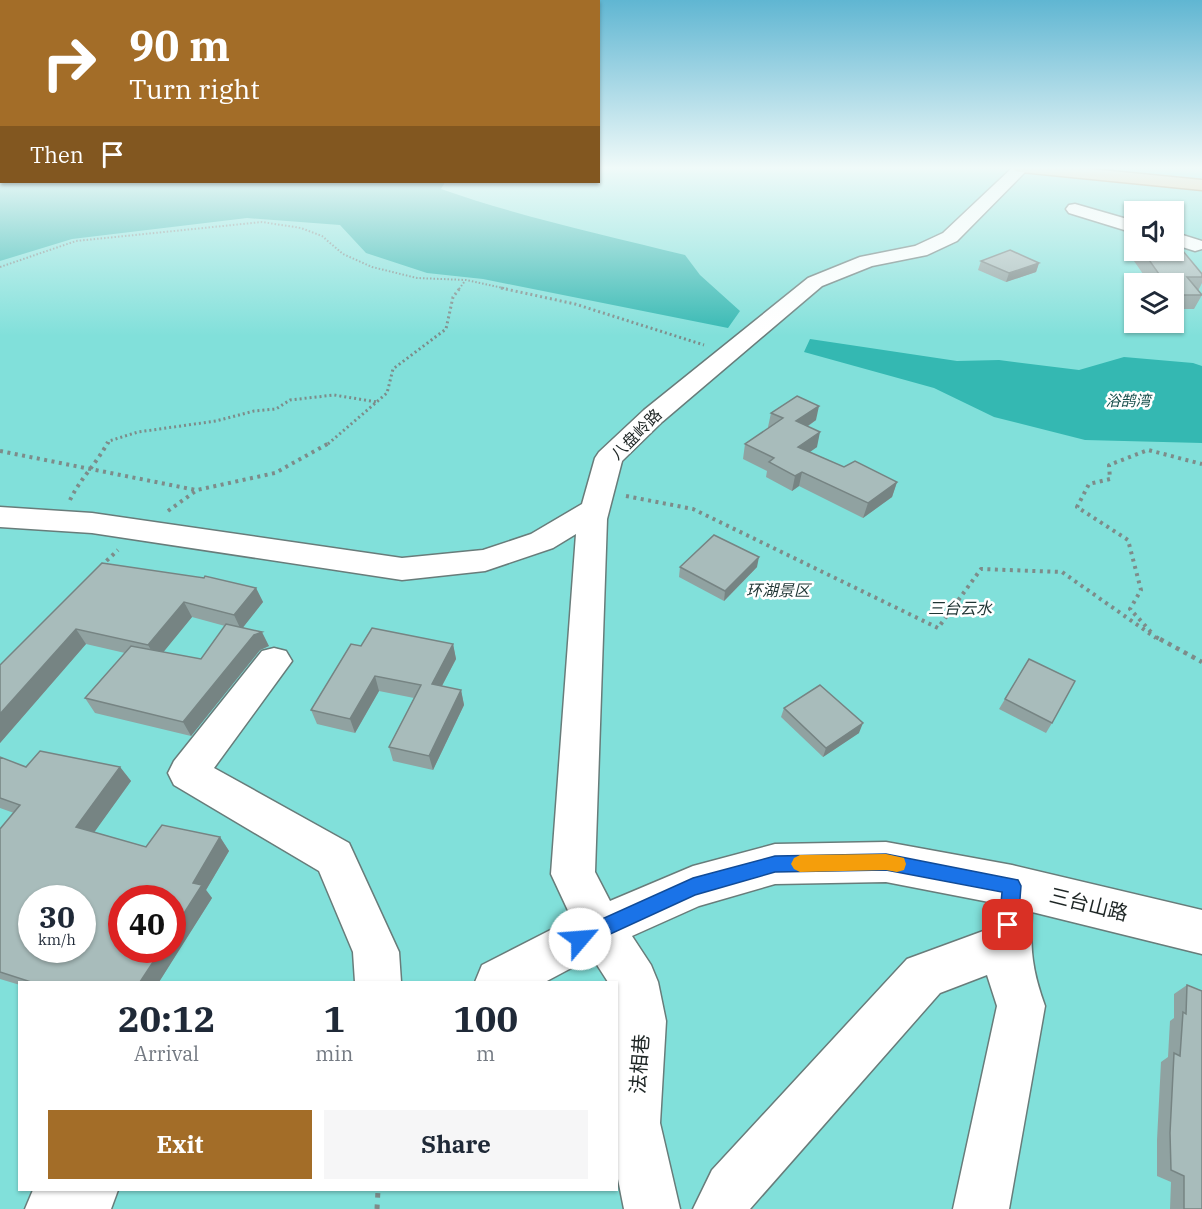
<!DOCTYPE html>
<html lang="en">
<head>
<meta charset="utf-8">
<style>
	:root { --surface:#fff; --page:#f6f6f7; --text:#1f2937; --muted:#747a83; --accent:#a36d28 }
	body { margin:0; font-family:"IBM Plex Serif","Noto Sans SC",serif; background:var(--page); color:var(--text); height:100vh; display:flex; flex-direction:column; font-size:22px; white-space:nowrap }
	* { box-sizing:border-box; margin:0 }
	p { font-size:20px; color:var(--muted) }
	.icon { flex:none; width:33px; height:33px; fill:none; stroke:currentColor; stroke-width:2; stroke-linecap:round; stroke-linejoin:round }
	.map { position:relative; flex:1; overflow:hidden }
	.sheet { position:absolute; left:18px; top:981px; width:600px; height:210px; display:flex; flex-direction:column; background:var(--surface); border-radius:0px; box-shadow:0 2px 4px #0004 }
	.sheet>* { flex:none }
	.banner { position:absolute; left:0px; top:0px; width:600px; height:183px; box-shadow:0 2px 4px #0004; background:#a36d28; color:#fff; overflow:hidden }
	.tools { position:absolute; left:1124px; top:201px; display:grid; gap:12px }
	.tools a { display:grid; place-items:center; width:60px; height:60px; border-radius:0px; background:var(--surface); box-shadow:0 2px 4px #0004; font-size:30px }
	.speed { position:absolute; left:18px; top:885px; display:flex; gap:12px; font-size:30px; font-weight:700; text-align:center }
	.speed>* { display:grid; place-content:center; width:78px; height:78px; border-radius:50%; background:var(--surface); box-shadow:0 2px 4px #0004; line-height:1 }
	.speed small { font-size:15px; font-weight:400 }
	.speed .limit { border:9px solid #d22; background:#fff; color:#111 }
	.pin { position:absolute; display:grid; place-items:center; width:51px; height:51px; color:#fff; margin:-26px; border-radius:12px; box-shadow:0 3px 9px #0006 }
	.me { position:absolute; width:66px; margin:-33px; rotate:63deg; stroke-linejoin:round; filter:drop-shadow(0 0 4px #0008) }
	.turn { display:flex; align-items:center; gap:21px; height:126px; padding:0 30px; font-size:27px }
	.turn .icon { width:78px; height:78px; stroke-width:2.5 }
	.turn b { display:block; font-size:42px; line-height:51px }
	.then { display:flex; align-items:center; height:57px; padding:0 30px; background:#0003; gap:12px; font-size:22px }
	.eta { display:flex; justify-content:space-evenly; align-items:center; height:102px; text-align:center }
	.eta b { font-size:36px; font-weight:700; line-height:42px }
	.button { display:flex; gap:12px; margin-top:auto; padding:12px 30px }
	.button a { flex:1; height:69px; border-radius:0px; background:var(--accent); color:#fff; font-size:24px; font-weight:700; line-height:69px; text-align:center }
	.button a+a { background:var(--page); color:var(--text) }
	.map>svg:first-child { display:block }
	.green { fill:#81e0da; fill-rule:evenodd }
	.water { fill:#34b8b2 }
	.lines { fill:none; stroke-linecap:round; stroke-linejoin:round }
	.minor-casing { stroke:#687c7a; stroke-width:3 }
	.major-casing { stroke:#986d34; stroke-width:3 }
	.path-far4 { stroke:#7d8c8a; stroke-width:2; stroke-dasharray:1.5 2; stroke-linecap:butt }
	.path-far3 { stroke:#7d8c8a; stroke-width:3; stroke-dasharray:2 3; stroke-linecap:butt }
	.path-far2 { stroke:#7d8c8a; stroke-width:4; stroke-dasharray:3 4.5; stroke-linecap:butt }
	.path-far1 { stroke:#7d8c8a; stroke-width:4.5; stroke-dasharray:4 5; stroke-linecap:butt }
	.path { stroke:#7d8c8a; stroke-width:5; stroke-dasharray:4.5 7; stroke-linecap:butt }
	.minor { fill:#fff; fill-rule:evenodd }
	.major { fill:#e8be8a; fill-rule:evenodd }
	.wall { fill:#90a2a1; fill-rule:evenodd }
	.shaded-wall { fill:#768483 }
	.building { fill:#a8bcbb; stroke:#768483; stroke-width:1.5; fill-rule:evenodd }
	.route { fill:#1a73e8; stroke:#114b97; stroke-width:1.5 }
	.slow { fill:#f59e0b }
	.labels { text-anchor:middle; dominant-baseline:central; stroke-width:5; stroke-linejoin:round; paint-order:stroke }
	.far-water-label { font-size:15px; font-style:italic; fill:#154c49; stroke:#fff }
	.street-label { font-size:16px; fill:#1e2625; stroke:#fff }
	.park-label { font-size:16px; font-style:italic; fill:#1f3534; stroke:#fff }
	.near-street-label { font-size:20px; fill:#1e2625; stroke:#fff }
</style>
</head>
<body>
<div class="map">
<svg width="1202" height="1209" viewBox="0 0 1202 1209">
	<rect width="100%" height="100%" fill="#def3f1"/>
	<path class="green" d="M0 167 2 182H598L599 167H1202V1209H0ZM1134 212H1173V250H1134ZM1134 284H1173V322H1134ZM32 898H82V950H32ZM122 898H172V950H122ZM20 982H616V1190H20Z"/>
	<g class="water">
		<path d="M0 175 2 182H445L441 189C521 217 604 235 685 255L700 275 740 311 728 328 483 279 427 273 366 253 340 225 247 218 72 239 0 261Z"/>
		<polygon points="810,339 957,361 999,360 1079,370 1124,357 1193,363 1202,366 1202,443 1085,440 994,417 934,388 804,352"/>
	</g>
	<g class="lines">
		<g class="minor-casing">
			<g id="minor">
				<path d="M1013 167H1030L957 241 927 255 872 266 822 286 662 422 622 461 607 519 595 872 610 901 693 866 775 844 886 842 1012 865 1202 910V954L1032 912C1030 950 1032 970 1045 1006L1009 1209H953L997 1006 987 975 940 993 750 1209H693L712 1170 907 959 986 930 989 902 886 882 775 884 699 906 632 936 651 965 658 982 666 1021 660 1123 680 1209H624L616 1169V982H608L592 957 545 982H475L482 965 572 919 551 874 576 534 553 548 485 571 402 580 92 533 0 527V507L92 513 402 558 483 550 531 534 582 504 595 458 599 452 644 410 808 278 860 257 915 246 943 233Z"/>
				<polygon points="1075,204 1134,221 1134,233 1069,213 1066,209 1069,205"/>
				<polygon points="1173,232 1202,241 1202,249 1195,251 1173,244"/>
				<polygon points="274,648 286,651 292,661 214,768 349,843 399,952 401,982 355,982 353,952 319,871 174,785 168,773 174,761 262,651"/>
				<polygon points="33,1190 118,1190 111,1209 25,1209"/>
			</g>
		</g>
		<g class="major-casing">
			<polygon id="major" points="1013,167 1070,167 1202,180 1202,190 1021,172 1015,171"/>
		</g>
		<g class="path-far4">
			<polyline points="0,267 76,241 262,222 301,228 322,236 343,254 372,267 417,278 466,280 508,289"/>
			<polyline points="459,289 465,281"/>
		</g>
		<g class="path-far3">
			<polyline points="501,288 575,304 704,345"/>
			<polyline points="108,444 109,441 138,432 216,421 254,411 276,409 290,400 334,395 377,402"/>
			<polyline points="328,444 387,393 393,369 446,329 453,297 460,288"/>
		</g>
		<g class="path-far2">
			<polyline points="0,451 196,490"/>
			<polyline points="626,496 693,509 938,628 981,569 1062,572 1156,638"/>
			<path d="M70 500C80 479 97 463 108 442"/>
			<polyline points="168,511 197,490 275,473 331,442"/>
			<polyline points="101,566 118,550"/>
			<polyline points="1151,632 1130,609 1141,590 1128,540 1077,507 1089,484 1110,479 1109,465 1148,450 1202,464"/>
			<polyline points="1156,637 1163,641"/>
		</g>
		<polyline class="path-far1" points="1160,639 1202,662"/>
		<polyline class="path" points="377,1209 378,1190"/>
		<use href="#minor" class="minor"/>
		<use href="#major" class="major"/>
	</g>
	<g class="wall">
		<polygon points="1134,237 1134,250 1173,250 1202,274 1202,283 1198,291 1202,295 1194,309 1173,309 1173,284 1150,284 1127,251"/>
		<polygon points="981,261 1039,263 1036,272 1006,282 978,270"/>
		<polygon points="771,413 816,420 807,427 817,447 809,452 844,467 897,482 892,497 863,518 799,486 792,491 766,477 767,471 743,459 745,444 769,428 768,427"/>
		<path d="M102 563 256 588 263 602 243 627 269 646 260 650 191 736 95 713 85 698 125 653 86 644 0 743V665ZM192 617 225 626 201 659 163 652Z"/>
		<polygon points="680,567 757,567 724,601 679,577"/>
		<polygon points="453,644 456,659 442,686 461,690 464,705 433,770 393,761 389,747 414,698 379,691 355,733 317,724 311,710 361,646"/>
		<polygon points="1005,699 1052,723 1046,733 999,709"/>
		<polygon points="784,708 859,733 823,757 781,717"/>
		<polygon points="0,757 26,767 120,767 131,781 94,832 146,847 220,837 229,851 206,890 212,898 159,982 20,982 20,985 0,979 0,829 14,813 0,808"/>
		<polygon points="1187,985 1202,1209 1170,1209 1171,1182 1157,1176 1157,1140 1161,1062 1168,1057 1170,1021 1174,1018 1174,994"/>
	</g>
	<g class="shaded-wall">
		<polygon points="1039,263 1036,272 1006,282 1009,273"/>
		<polygon points="819,406 816,420 793,436 796,421"/>
		<polygon points="820,432 817,447 796,462 798,447"/>
		<polygon points="802,472 799,486 792,491 795,476"/>
		<polygon points="897,482 892,497 863,518 868,503"/>
		<polygon points="759,557 757,567 724,601 725,591"/>
		<polygon points="256,588 263,602 241,630 234,615"/>
		<polygon points="184,602 192,617 157,660 148,645"/>
		<polygon points="76,629 86,644 0,743 0,714"/>
		<polygon points="262,632 269,646 260,650 191,736 183,722 254,635"/>
		<polygon points="453,644 456,659 435,699 432,684"/>
		<polygon points="375,676 379,691 355,733 350,719"/>
		<polygon points="461,690 464,705 433,770 429,756"/>
		<polygon points="863,723 859,733 823,757 826,748"/>
		<polygon points="120,767 131,781 88,841 76,827"/>
		<polygon points="220,837 229,851 206,890 212,898 159,982 140,982 161,950 172,950 172,932 193,883"/>
	</g>
	<g class="building">
		<polygon points="1173,245 1178,245 1202,274 1202,277 1187,277 1202,295 1174,295 1173,293 1173,284 1166,284 1142,250 1173,250"/>
		<polygon points="1010,250 1039,263 1009,273 981,261"/>
		<polygon points="797,396 819,406 796,421 820,432 798,447 844,467 855,461 897,482 868,503 802,472 795,476 769,462 774,458 745,444 783,418 771,413"/>
		<polygon points="714,535 759,557 725,591 680,567"/>
		<polygon points="102,563 204,578 205,576 256,588 234,615 184,602 148,645 76,629 0,714 0,665"/>
		<polygon points="226,624 262,632 254,635 183,722 85,698 131,646 201,659"/>
		<polygon points="372,628 453,644 432,684 461,690 429,756 389,747 421,685 375,676 350,719 311,710 351,644 361,646"/>
		<polygon points="1029,659 1075,681 1052,723 1005,699"/>
		<polygon points="820,685 863,723 826,748 784,708"/>
		<path d="M40 751 120 767 76 827 146 847 162 825 220 837 193 883 202 885 172 932V898H122V950H161L140 982H31L0 972V829L20 805 0 798V757L26 767ZM32 898H82V950H32Z"/>
		<polygon points="1187,985 1202,991 1202,1209 1184,1209 1184,1176 1171,1170 1170,1133 1174,1053 1180,1056 1183,1012 1186,1014"/>
	</g>
	<linearGradient id="sky" x2="0" y2="1"><stop stop-color="#60b6d2"/><stop offset="0.5" stop-color="#f0faf9"/><stop offset="1" stop-color="#f0faf9" stop-opacity="0"/></linearGradient>
	<rect width="1202" height="336" fill="url(#sky)"/>
	<polygon class="route" points="886,854 1018,880 1021,886 1018,925 1015,932 1008,934 1002,932 999,925 1002,892 886,870 775,872 695,895 580,948 573,945 570,939 573,932 693,878 775,856"/>
	<polygon class="slow" points="886,854 904,858 906,864 904,870 897,872 886,870 800,872 794,869 791,864 794,858 800,855"/>
	<g class="labels">
		<g class="far-water-label">
			<text x="1128" y="400">浴鹄湾</text>
		</g>
		<g class="street-label">
			<text transform="translate(636 434) rotate(-45)">八盘岭路</text>
		</g>
		<g class="park-label">
			<text x="778" y="590">环湖景区</text>
			<text x="960" y="608">三台云水</text>
		</g>
		<g class="near-street-label">
			<text transform="translate(1089 904) rotate(14)">三台山路</text>
			<text transform="translate(639 1064) rotate(-86)">法相巷</text>
		</g>
	</g>
</svg>
<div class="tools">
<a><svg class="icon" aria-label="sound" viewBox="0 0 24 24"><path d="M4 9h4l5-4v14l-5-4H4zM17 9q2 3 0 6"/></svg></a>
<a><svg class="icon" aria-label="layers" viewBox="0 0 24 24"><path d="M12 4l9 5-9 5-9-5zM3 14l9 5 9-5"/></svg></a>
</div>
<div class="speed"><div>30<small>km/h</small></div><div class="limit">40</div></div>
<div class="pin" style="left:1008px;top:925px;background:#d93025"><svg class="icon" aria-label="arrive" viewBox="0 0 24 24"><path d="M6 21V4h12l-3 4 3 4H6"/></svg></div>
<svg class="me" style="left:580px;top:939px" viewBox="-20 -20 40 40"><circle r="19" fill="#fff"/><path d="M0-13L10 11 0 6-10 11z" fill="#1a73e8"/></svg>
<div class="banner">
<div class="turn"><svg class="icon" aria-label="right" viewBox="0 0 24 24"><path d="M7 20v-9h11M14 6l5 5-5 5"/></svg><div><b>90 m</b>Turn right</div></div>
<div class="then">Then<svg class="icon" aria-label="arrive" viewBox="0 0 24 24"><path d="M6 21V4h12l-3 4 3 4H6"/></svg></div>
</div>
<section class="sheet">
<div class="eta">
<div><b>20:12</b><p>Arrival</p></div>
<div><b>1</b><p>min</p></div>
<div><b>100</b><p>m</p></div>
</div>
<div class="button"><a>Exit</a><a>Share</a></div>
</section>
</div>
</body>
</html>
